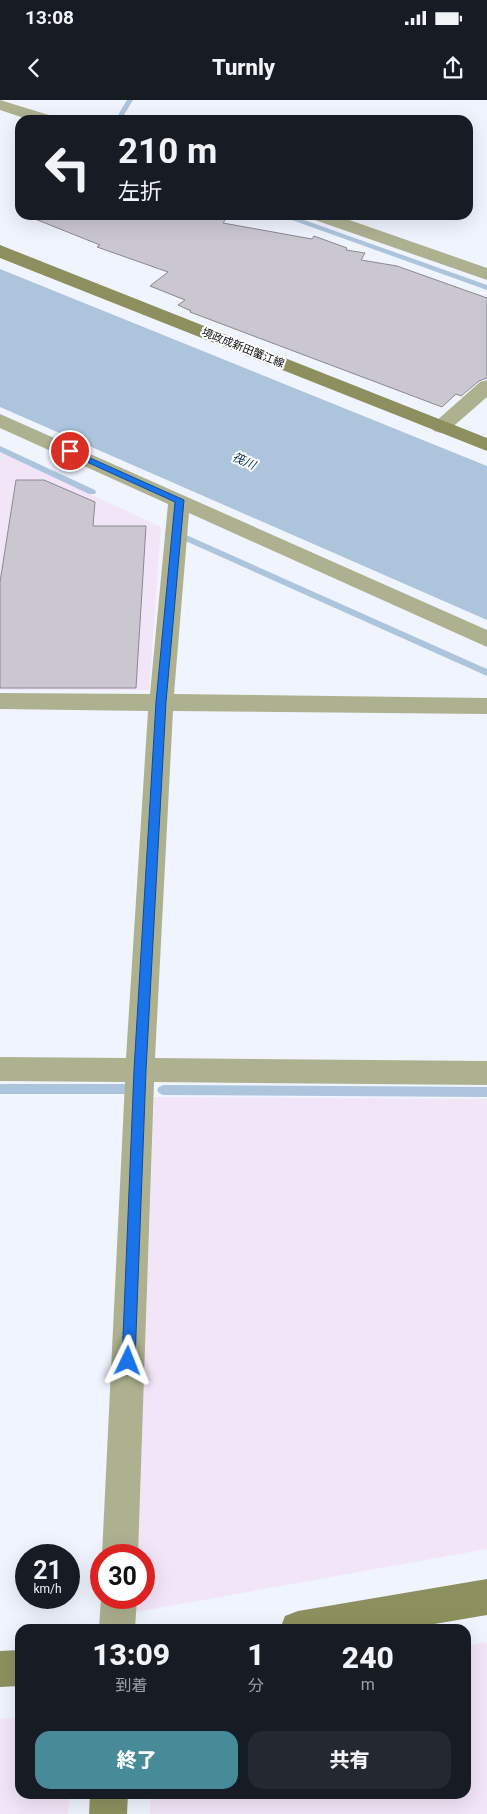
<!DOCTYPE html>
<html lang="ja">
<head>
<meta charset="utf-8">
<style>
	:root { --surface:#171b24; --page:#242831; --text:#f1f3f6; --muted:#9ea1a6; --accent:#468b97 }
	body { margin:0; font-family:Roboto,"Noto Sans JP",sans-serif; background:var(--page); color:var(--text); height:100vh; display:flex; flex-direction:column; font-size:19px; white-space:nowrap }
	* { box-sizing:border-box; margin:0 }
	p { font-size:16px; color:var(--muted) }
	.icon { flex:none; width:28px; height:28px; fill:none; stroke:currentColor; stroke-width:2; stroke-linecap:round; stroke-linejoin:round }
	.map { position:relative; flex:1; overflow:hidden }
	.drawer { position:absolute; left:15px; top:1524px; width:456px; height:175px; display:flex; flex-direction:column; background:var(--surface); border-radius:15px; box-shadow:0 5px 20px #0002 }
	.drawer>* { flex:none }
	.banner { position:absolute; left:15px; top:15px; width:458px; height:105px; border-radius:15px; box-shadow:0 5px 20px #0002; background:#171b24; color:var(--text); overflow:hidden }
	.speed { position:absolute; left:15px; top:1444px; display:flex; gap:10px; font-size:25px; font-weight:700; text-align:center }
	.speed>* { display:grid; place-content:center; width:65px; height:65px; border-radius:50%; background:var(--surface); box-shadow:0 5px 20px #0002; line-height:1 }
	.speed small { font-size:12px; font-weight:400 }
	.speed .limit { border:8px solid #d22; background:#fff; color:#111 }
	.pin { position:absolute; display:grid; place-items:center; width:42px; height:42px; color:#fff; margin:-21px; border:2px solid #fff; border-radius:50%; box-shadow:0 1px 5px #0007 }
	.me { position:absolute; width:55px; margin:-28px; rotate:2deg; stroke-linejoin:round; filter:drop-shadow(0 0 4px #0008) }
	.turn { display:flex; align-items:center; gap:18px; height:105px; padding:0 20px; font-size:22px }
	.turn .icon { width:65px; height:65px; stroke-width:2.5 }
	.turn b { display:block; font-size:35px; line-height:42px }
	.eta { display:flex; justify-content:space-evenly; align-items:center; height:85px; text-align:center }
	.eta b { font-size:30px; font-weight:800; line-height:35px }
	.action { display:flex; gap:10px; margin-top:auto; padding:10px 20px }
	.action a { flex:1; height:58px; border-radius:15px; background:var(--accent); color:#fff; font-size:20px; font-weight:800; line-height:58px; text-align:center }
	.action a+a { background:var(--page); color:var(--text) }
	.status { display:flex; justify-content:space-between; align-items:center; height:35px; padding:0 25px; background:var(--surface); direction:ltr }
	.status svg { height:14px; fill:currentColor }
	header { display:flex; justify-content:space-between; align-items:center; height:65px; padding:0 20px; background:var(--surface); font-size:22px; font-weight:800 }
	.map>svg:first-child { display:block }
	.industrial { fill:#f2e5f8 }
	.water { fill:#acc5dd }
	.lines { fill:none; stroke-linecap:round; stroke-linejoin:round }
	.stream { fill:#acc5dd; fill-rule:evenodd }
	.building { fill:#cac7d1; stroke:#8b8892 }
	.street { fill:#aeb190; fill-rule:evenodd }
	.secondary { fill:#8d905e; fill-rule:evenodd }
	.route { fill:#1a73e8; stroke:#114b97 }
	.labels { text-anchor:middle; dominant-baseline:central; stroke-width:4; stroke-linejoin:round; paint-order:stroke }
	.far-street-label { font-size:11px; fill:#0c0d11; stroke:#fff }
	.far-water-label { font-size:12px; font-style:italic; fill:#032f4f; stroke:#fff }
</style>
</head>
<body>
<div class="status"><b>13:08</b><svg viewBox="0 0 49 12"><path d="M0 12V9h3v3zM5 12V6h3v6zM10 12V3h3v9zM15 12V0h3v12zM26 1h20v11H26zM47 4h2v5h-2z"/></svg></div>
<header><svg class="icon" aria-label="back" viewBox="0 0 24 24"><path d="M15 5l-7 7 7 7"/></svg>Turnly<svg class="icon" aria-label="share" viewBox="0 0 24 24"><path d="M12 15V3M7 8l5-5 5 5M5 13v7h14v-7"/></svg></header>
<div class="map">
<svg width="487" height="1714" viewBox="0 0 487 1714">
	<rect width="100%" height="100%" fill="#f0f4ff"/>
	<g class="industrial">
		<polygon points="0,352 161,427 149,590 0,590"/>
		<polygon points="154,997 487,999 487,1449 136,1512 137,1498 144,1498 144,1455 138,1455"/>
		<polygon points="487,1542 487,1714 150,1714 150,1694 466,1694 466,1546"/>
		<polygon points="20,1617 20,1694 70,1694 68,1714 0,1714 0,1619"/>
	</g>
	<g class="water">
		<polygon points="278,115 290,115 487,185 487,190"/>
		<polygon points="0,169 487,366 487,520 0,307"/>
	</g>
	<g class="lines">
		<g class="stream">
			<polygon points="127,0 133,0 121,20 115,20"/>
			<polygon points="0,346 95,390 96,392 95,394 89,394 0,352"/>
			<polygon points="184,434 487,569 487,576 181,439 179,437"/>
			<polygon points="0,984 126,984 130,986 132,989 130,992 126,994 0,994"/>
			<polygon points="163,985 487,987 487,997 163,995 159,993 157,990 159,987"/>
		</g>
	</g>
	<g class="building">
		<polygon points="30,115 229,115 223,123 312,139 314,136 347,148 346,150 365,153 361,160 397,166 487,198 487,278 479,281 461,296 456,294 442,307 190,212 191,211 178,205 185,200 150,186 168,172 97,147 100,145 30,117"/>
		<polygon points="16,380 44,380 95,402 93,426 146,426 136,588 0,588 0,482"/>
	</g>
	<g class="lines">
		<g class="street">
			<polygon points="0,0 52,16 54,20 30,20 0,10"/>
			<polygon points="309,115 335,115 487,168 487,180 312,119"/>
			<polygon points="487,280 487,297 448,331 441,333 434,331 431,327 434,323 480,282"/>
			<polygon points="0,314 487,530 487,547 189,413 174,594 487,598 487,614 173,611 155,958 487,961 487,985 154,982 138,1455 102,1455 125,982 0,981 0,957 126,958 148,611 0,609 0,593 150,594 168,404 0,328"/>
			<polygon points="101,1498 137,1498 135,1529 99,1529"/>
		</g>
		<g class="secondary">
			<polygon points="0,145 487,338 487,351 0,158"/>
			<polygon points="487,1479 487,1515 405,1529 280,1529 285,1516 298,1511"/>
			<polygon points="20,1550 20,1586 0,1587 0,1551"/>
			<polygon points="90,1694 128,1694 127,1714 89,1714"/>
		</g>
	</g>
	<polygon class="route" points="70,349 184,400 166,602 146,970 135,1261 133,1266 128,1267 124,1266 122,1261 134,970 156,602 175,402 67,353 66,351"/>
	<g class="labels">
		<g class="far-street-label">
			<text transform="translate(243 248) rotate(22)">境政成新田蟹江線</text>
		</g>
		<g class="far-water-label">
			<text transform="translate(244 361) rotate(24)">筏川</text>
		</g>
	</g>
</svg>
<div class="speed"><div>21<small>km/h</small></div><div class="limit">30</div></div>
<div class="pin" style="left:70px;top:351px;background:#d93025"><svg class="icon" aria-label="arrive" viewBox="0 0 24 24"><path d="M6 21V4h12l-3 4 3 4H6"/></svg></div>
<svg class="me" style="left:128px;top:1261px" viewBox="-20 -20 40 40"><path d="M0-17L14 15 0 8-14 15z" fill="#1a73e8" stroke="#fff" stroke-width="4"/></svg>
<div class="banner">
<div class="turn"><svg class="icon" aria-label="left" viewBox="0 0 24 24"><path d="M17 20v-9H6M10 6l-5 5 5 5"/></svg><div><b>210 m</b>左折</div></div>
</div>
<section class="drawer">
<div class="eta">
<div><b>13:09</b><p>到着</p></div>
<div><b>1</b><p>分</p></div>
<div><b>240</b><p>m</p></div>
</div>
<div class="action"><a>終了</a><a>共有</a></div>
</section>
</div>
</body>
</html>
